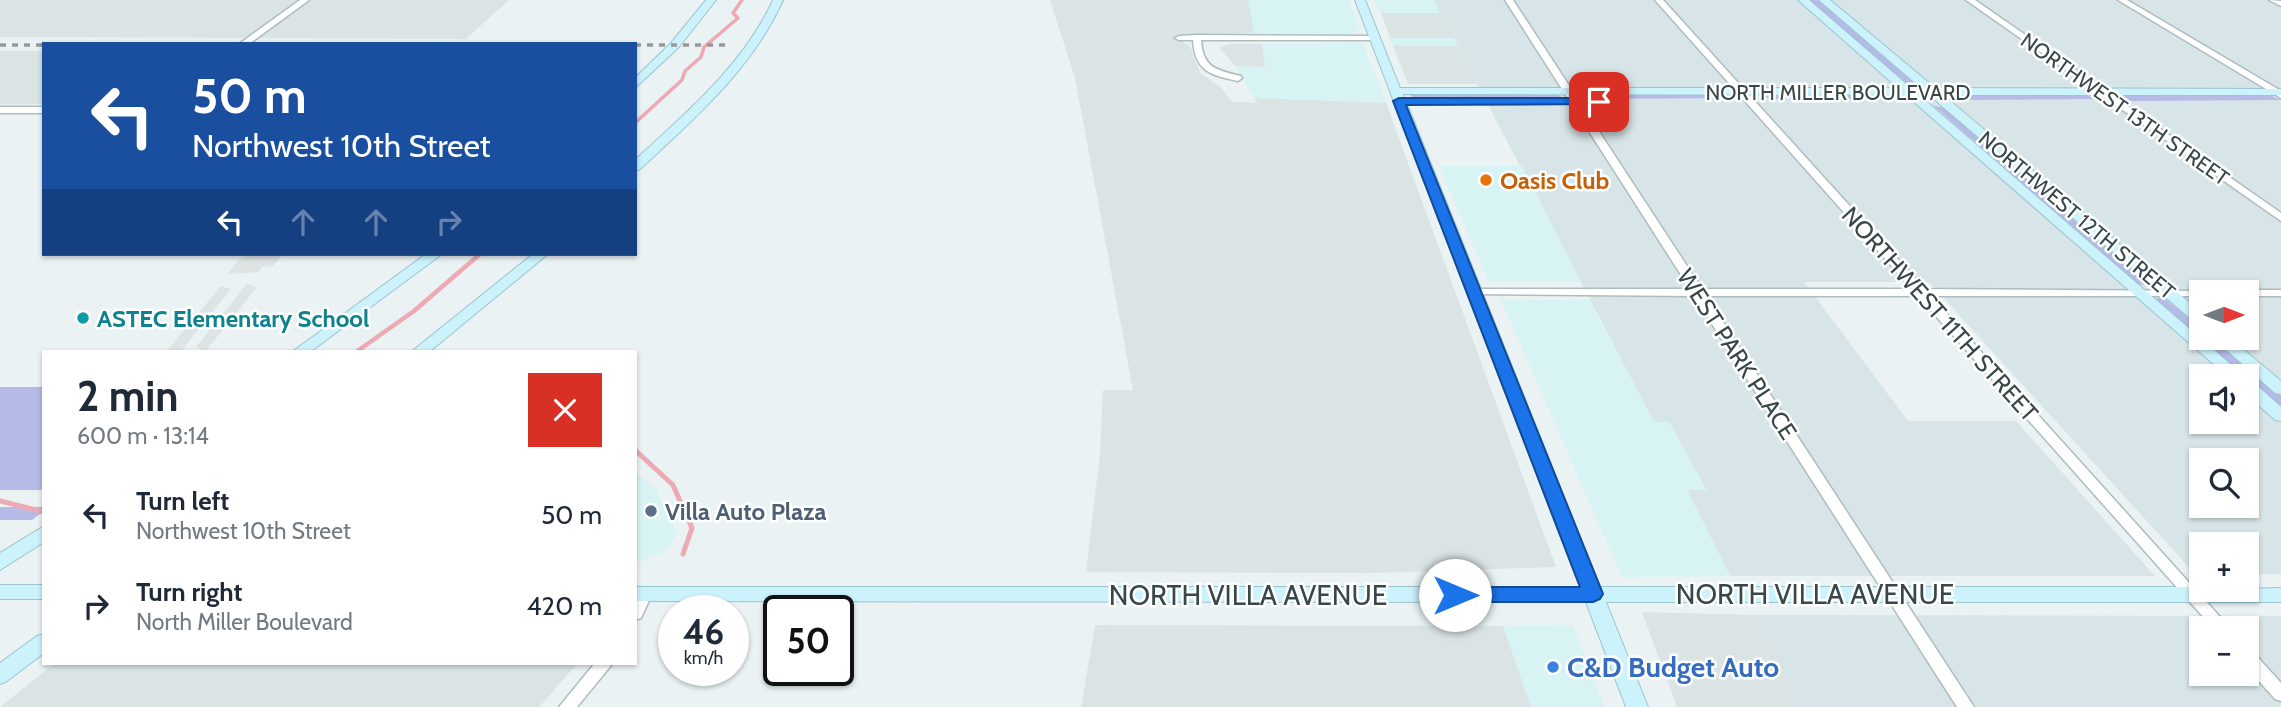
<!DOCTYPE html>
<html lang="en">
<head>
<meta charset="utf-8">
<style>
	:root { --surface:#fff; --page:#f2f2f3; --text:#1f2937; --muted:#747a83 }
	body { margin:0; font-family:Cabin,sans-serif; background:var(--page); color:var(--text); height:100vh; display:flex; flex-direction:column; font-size:26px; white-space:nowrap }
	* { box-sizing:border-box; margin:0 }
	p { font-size:23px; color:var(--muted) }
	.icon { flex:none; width:38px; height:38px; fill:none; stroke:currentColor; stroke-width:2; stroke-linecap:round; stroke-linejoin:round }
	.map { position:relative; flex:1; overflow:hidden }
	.drawer { position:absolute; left:42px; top:350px; width:595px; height:315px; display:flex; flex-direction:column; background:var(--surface); border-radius:0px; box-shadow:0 2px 5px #0004 }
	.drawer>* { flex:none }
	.banner { position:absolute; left:42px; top:42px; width:595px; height:214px; border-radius:0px; box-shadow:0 2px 5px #0004; background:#1a4fa0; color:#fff; overflow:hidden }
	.needle { width:46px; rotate:90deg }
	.fabs { position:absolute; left:2189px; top:280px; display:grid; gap:14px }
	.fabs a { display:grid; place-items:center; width:70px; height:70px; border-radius:0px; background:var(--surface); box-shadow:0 2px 5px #0004; font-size:35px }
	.speed { position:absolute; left:658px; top:595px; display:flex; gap:14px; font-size:35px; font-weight:700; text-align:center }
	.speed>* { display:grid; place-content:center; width:91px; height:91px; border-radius:50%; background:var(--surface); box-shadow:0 2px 5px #0004; line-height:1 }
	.speed small { font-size:18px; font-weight:400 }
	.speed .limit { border:4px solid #111; border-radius:10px; background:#fff; color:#111 }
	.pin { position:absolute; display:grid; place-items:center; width:60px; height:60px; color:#fff; margin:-30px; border-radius:14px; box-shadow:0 4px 10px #0006 }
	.me { position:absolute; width:77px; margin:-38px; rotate:90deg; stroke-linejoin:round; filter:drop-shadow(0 0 5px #0008) }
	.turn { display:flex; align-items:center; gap:24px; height:147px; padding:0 35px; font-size:32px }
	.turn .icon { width:91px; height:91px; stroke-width:2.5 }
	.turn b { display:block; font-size:49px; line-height:60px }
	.lanes { display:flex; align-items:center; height:66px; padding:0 35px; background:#0003; justify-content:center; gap:35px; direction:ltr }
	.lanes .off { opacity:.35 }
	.round { display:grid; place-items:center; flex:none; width:74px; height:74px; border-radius:0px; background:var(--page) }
	.summary { display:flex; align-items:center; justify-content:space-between; height:119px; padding:0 35px }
	h1 { font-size:42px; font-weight:700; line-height:52px }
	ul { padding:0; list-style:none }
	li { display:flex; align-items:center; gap:21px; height:91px; padding:0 35px }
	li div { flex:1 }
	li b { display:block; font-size:26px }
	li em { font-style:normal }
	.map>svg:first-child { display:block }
	.residential { fill:#d8e5e8; fill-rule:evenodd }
	.commercial { fill:#d7f3f4 }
	.industrial { fill:#dbe4e4 }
	.green { fill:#b5bae6 }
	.parking { fill:#dee3e3 }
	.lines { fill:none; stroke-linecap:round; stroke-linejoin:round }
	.stream-far2 { stroke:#edaab4; stroke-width:3.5 }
	.stream-far1 { stroke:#edaab4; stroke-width:4.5 }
	.stream { stroke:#edaab4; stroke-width:5 }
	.street-casing { stroke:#adbdbf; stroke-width:3 }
	.secondary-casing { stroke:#9ac4ce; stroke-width:2 }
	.street { fill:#fff; fill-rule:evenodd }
	.secondary { fill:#ccf2fc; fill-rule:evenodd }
	.rail { stroke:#989898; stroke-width:3.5; stroke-dasharray:6 6; stroke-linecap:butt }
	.route { fill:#1a73e8; stroke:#114b97; stroke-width:2 }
	.food-dot { fill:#e8710a; stroke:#fff; stroke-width:2.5 }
	.culture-dot { fill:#0f9aa8; stroke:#fff; stroke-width:2.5 }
	.service-dot { fill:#5c6f8a; stroke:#fff; stroke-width:2.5 }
	.shop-dot { fill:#3f7fe0; stroke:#fff; stroke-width:2.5 }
	.labels { text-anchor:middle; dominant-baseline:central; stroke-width:5; stroke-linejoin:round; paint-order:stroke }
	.far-street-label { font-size:21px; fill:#384747; stroke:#fff }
	.food-label { font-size:24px; font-weight:bold; fill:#c56008; stroke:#fff; text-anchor:start }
	.street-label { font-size:24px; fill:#384747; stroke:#fff }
	.culture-label { font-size:24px; font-weight:bold; fill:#0d838f; stroke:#fff; text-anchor:start }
	.service-label { font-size:24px; font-weight:bold; fill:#4e5e75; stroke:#fff; text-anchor:start }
	.near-street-label { font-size:28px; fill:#384747; stroke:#fff }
	.near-shop-label { font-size:28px; font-weight:bold; fill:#366cbe; stroke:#fff; text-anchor:start }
</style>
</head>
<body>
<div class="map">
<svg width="2281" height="707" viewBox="0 0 2281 707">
	<rect width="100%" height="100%" fill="#eaf2f4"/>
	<g class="residential">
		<path d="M1433 0H2281V574H2247V544H2202L2201 574H2195L1929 282H1804L1908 421H2016L2155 576H1730L1687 490 1706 489 1669 422H1654ZM2202 292H2247V338H2202ZM2202 376H2247V422H2202ZM2202 460H2247V506H2202Z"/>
		<path d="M1754 615 2281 616V707H1800ZM2202 628H2247V674H2202Z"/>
	</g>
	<g class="commercial">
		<polygon points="1248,0 1348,0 1360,30 1350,35 1254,33"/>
		<polygon points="1375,0 1433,0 1440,13 1381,13"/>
		<polygon points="1390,38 1454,38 1458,46 1393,46"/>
		<polygon points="1363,43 1386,103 1254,98 1235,66 1265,67 1262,44"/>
		<polygon points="1439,166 1522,166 1581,282 1489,282"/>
		<polygon points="1501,300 1589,300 1654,422 1669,422 1706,490 1687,490 1730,576 1622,577"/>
		<polygon points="635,473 656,488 677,534 664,551 635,564"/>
		<polygon points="1573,625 1604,707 1531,707 1503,626"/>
	</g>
	<g class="industrial">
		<polygon points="0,0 509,0 466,39 0,37"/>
		<polygon points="1050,0 1248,0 1254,33 1178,35 1179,40 1190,46 1200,73 1219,86 1233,102 1258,103 1254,98 1386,103 1556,567 1372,573 1086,572 1100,454 1103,390 1133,390 1075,78"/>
		<polygon points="1381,13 1440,13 1454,38 1390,38"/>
		<polygon points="1230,44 1262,44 1265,67 1235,66 1219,47"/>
		<polygon points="1393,46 1458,46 1477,84 1408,84"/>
		<rect x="0" y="51" width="44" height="53"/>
		<polygon points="1642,612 1754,615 1800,707 1677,707"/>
		<polygon points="1095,625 1503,626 1531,707 1081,707"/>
		<polygon points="55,663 578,663 539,707 0,707"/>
	</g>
	<g class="green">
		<polygon points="1809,0 1818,0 1920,88 1910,87"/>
		<polygon points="1415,93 1557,94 1561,97 1418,99 1410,96"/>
		<polygon points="1582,94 1730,94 1735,98 1589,99 1582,98"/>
		<polygon points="1900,94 1908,99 1770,99 1761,95"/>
		<polygon points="1949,94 2092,95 2104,99 1955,100 1945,97"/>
		<polygon points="2119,95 2269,95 2281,100 2126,101 2115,97"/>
		<polygon points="1934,106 1945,108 2150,286 2138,284"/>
		<polygon points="2164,298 2201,328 2202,338 2213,338 2281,396 2281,408 2156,301 2158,298"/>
		<polygon points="0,387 44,387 44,487 41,490 0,490"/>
		<polygon points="0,507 44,507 44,511 32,520 0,520"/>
	</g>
	<g class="parking">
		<polygon points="244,254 283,254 273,266 262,267 258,272 227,274"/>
		<polygon points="247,284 257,287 206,351 196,347"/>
		<polygon points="221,286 231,289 180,352 166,352"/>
	</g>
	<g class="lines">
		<polyline class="stream-far2" points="635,123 682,80 685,71 701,57 704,47 738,18 733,13 742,0"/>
		<polyline class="stream-far1" points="356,352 414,311 480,254"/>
		<g class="stream">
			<polyline points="635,450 673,485 692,528 683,554"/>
			<polyline points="0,501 44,512"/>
		</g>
		<g class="street-casing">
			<g id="street">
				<polygon points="300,0 309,0 249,44 239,44"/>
				<polygon points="1505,0 1513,0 1702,289 1912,289 1655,0 1663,0 1925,289 2206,291 2207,292 2202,292 2202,296 1931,296 2230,628 2213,628 1918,296 1706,296 1974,707 1957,707 1694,296 1470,294 1468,292 1470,290 1474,289 1690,289"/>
				<polygon points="1966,0 1975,0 2281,213 2281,221"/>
				<polygon points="2118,0 2127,0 2281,91 2281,98"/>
				<polygon points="2269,0 2281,1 2281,6"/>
				<path d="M1197 35 1375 36 1379 38 1375 40H1201C1203 69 1217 70 1241 76L1242 78 1238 81C1211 75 1195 72 1193 40H1179L1175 38 1179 36Z"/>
				<rect x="0" y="107" width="44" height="6"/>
				<polygon points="2247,290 2281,290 2281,296 2247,296 2247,292 2242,292"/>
				<polygon points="644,588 649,590 652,594 641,618 635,620 635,596 639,590"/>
				<polygon points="2247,651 2253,652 2281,683 2281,701 2275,699 2247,668"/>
				<polygon points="595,663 613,663 577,707 559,707"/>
			</g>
		</g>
		<g class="secondary-casing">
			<g id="secondary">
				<polygon points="706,0 716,0 679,47 635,88 635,78 671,43"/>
				<path d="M773 0H783C753 68 693 120 639 170L635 171V160C686 113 744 64 773 0Z"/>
				<polygon points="1355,0 1365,0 1400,88 1898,88 1798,0 1809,0 1911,88 1921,88 1819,0 1830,0 1935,88 2281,89 2281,95 1943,95 2202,313 2202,325 2197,324 1929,95 1919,95 2244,376 2227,376 1906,95 1403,94 1600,587 2202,587 2202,590 2281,588 2281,602 1606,602 1648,707 1626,707 1586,602 635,601 635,587 1580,587"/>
				<polygon points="426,254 442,254 310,352 292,352"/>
				<polygon points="533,254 548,254 429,352 411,352"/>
				<polygon points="2213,338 2230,338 2281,381 2281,394 2275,393"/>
				<polygon points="2247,381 2253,382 2281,407 2281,421 2275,420 2247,395"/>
				<polygon points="44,526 44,542 0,570 0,553"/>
				<rect x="0" y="585" width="44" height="14"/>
				<polygon points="44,634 44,653 7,681 0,684 0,663 37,636"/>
			</g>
		</g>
		<use href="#street" class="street"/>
		<use href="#secondary" class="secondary"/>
		<g class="rail">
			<polyline points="0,45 44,45"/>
			<polyline points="635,45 731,45"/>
		</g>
	</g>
	<polygon class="route" points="1599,98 1605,102 1603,104 1406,105 1603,594 1600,599 1593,602 1455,602 1448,600 1445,595 1448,589 1455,587 1580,587 1393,101 1399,98"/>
	<circle class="food-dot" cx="1486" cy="180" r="7"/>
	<circle class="culture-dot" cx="83" cy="318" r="7"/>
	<circle class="service-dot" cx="651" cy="511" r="7"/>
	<circle class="shop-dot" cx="1553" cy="667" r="7"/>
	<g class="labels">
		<g class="far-street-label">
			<text x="1838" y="92">NORTH MILLER BOULEVARD</text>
			<text transform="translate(2125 109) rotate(35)">NORTHWEST 13TH STREET</text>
			<text transform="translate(2077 215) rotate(40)">NORTHWEST 12TH STREET</text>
		</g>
		<g class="food-label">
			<text x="1500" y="180">Oasis Club</text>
		</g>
		<g class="street-label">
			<text transform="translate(1940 314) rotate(48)">NORTHWEST 11TH STREET</text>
			<text transform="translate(1737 354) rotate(57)">WEST PARK PLACE</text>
		</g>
		<g class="culture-label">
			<text x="97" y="318">ASTEC Elementary School</text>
		</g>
		<g class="service-label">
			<text x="665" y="511">Villa Auto Plaza</text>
		</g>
		<g class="near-street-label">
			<text x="1815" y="594">NORTH VILLA AVENUE</text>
			<text x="1248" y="595">NORTH VILLA AVENUE</text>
		</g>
		<g class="near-shop-label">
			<text x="1567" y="667">C&amp;D Budget Auto</text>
		</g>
	</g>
</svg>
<div class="fabs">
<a><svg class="needle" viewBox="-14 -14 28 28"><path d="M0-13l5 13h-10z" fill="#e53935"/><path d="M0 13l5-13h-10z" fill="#747a83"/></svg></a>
<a><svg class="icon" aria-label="sound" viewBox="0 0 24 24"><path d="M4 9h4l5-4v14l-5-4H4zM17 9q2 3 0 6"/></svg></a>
<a><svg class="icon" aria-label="search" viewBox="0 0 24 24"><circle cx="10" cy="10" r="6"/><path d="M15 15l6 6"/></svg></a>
<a>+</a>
<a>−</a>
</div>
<div class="speed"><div>46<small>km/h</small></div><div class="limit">50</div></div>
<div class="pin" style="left:1599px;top:102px;background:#d93025"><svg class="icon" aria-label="arrive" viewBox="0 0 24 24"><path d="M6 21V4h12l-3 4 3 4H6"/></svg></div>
<svg class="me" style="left:1455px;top:595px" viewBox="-20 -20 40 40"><circle r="19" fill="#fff"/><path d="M0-13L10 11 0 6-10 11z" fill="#1a73e8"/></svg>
<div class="banner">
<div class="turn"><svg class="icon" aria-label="left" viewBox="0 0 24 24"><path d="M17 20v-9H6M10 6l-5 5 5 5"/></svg><div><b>50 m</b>Northwest 10th Street</div></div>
<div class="lanes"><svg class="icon" aria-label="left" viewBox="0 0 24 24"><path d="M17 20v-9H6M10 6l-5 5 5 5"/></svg><svg class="icon off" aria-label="ahead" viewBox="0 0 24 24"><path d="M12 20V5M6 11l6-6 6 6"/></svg><svg class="icon off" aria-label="ahead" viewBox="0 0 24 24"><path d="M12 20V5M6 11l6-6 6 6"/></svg><svg class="icon off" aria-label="right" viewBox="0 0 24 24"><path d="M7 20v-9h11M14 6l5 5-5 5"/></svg></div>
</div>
<section class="drawer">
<div class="summary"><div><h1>2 min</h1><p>600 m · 13:14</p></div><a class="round" style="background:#d93025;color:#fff"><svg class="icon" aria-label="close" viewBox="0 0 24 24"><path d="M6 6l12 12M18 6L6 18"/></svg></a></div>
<ul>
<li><svg class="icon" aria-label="left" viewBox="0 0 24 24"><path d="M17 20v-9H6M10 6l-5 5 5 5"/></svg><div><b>Turn left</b><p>Northwest 10th Street</p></div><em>50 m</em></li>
<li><svg class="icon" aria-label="right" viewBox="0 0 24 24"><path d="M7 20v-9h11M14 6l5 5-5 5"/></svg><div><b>Turn right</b><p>North Miller Boulevard</p></div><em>420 m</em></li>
</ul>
</section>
</div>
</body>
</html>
